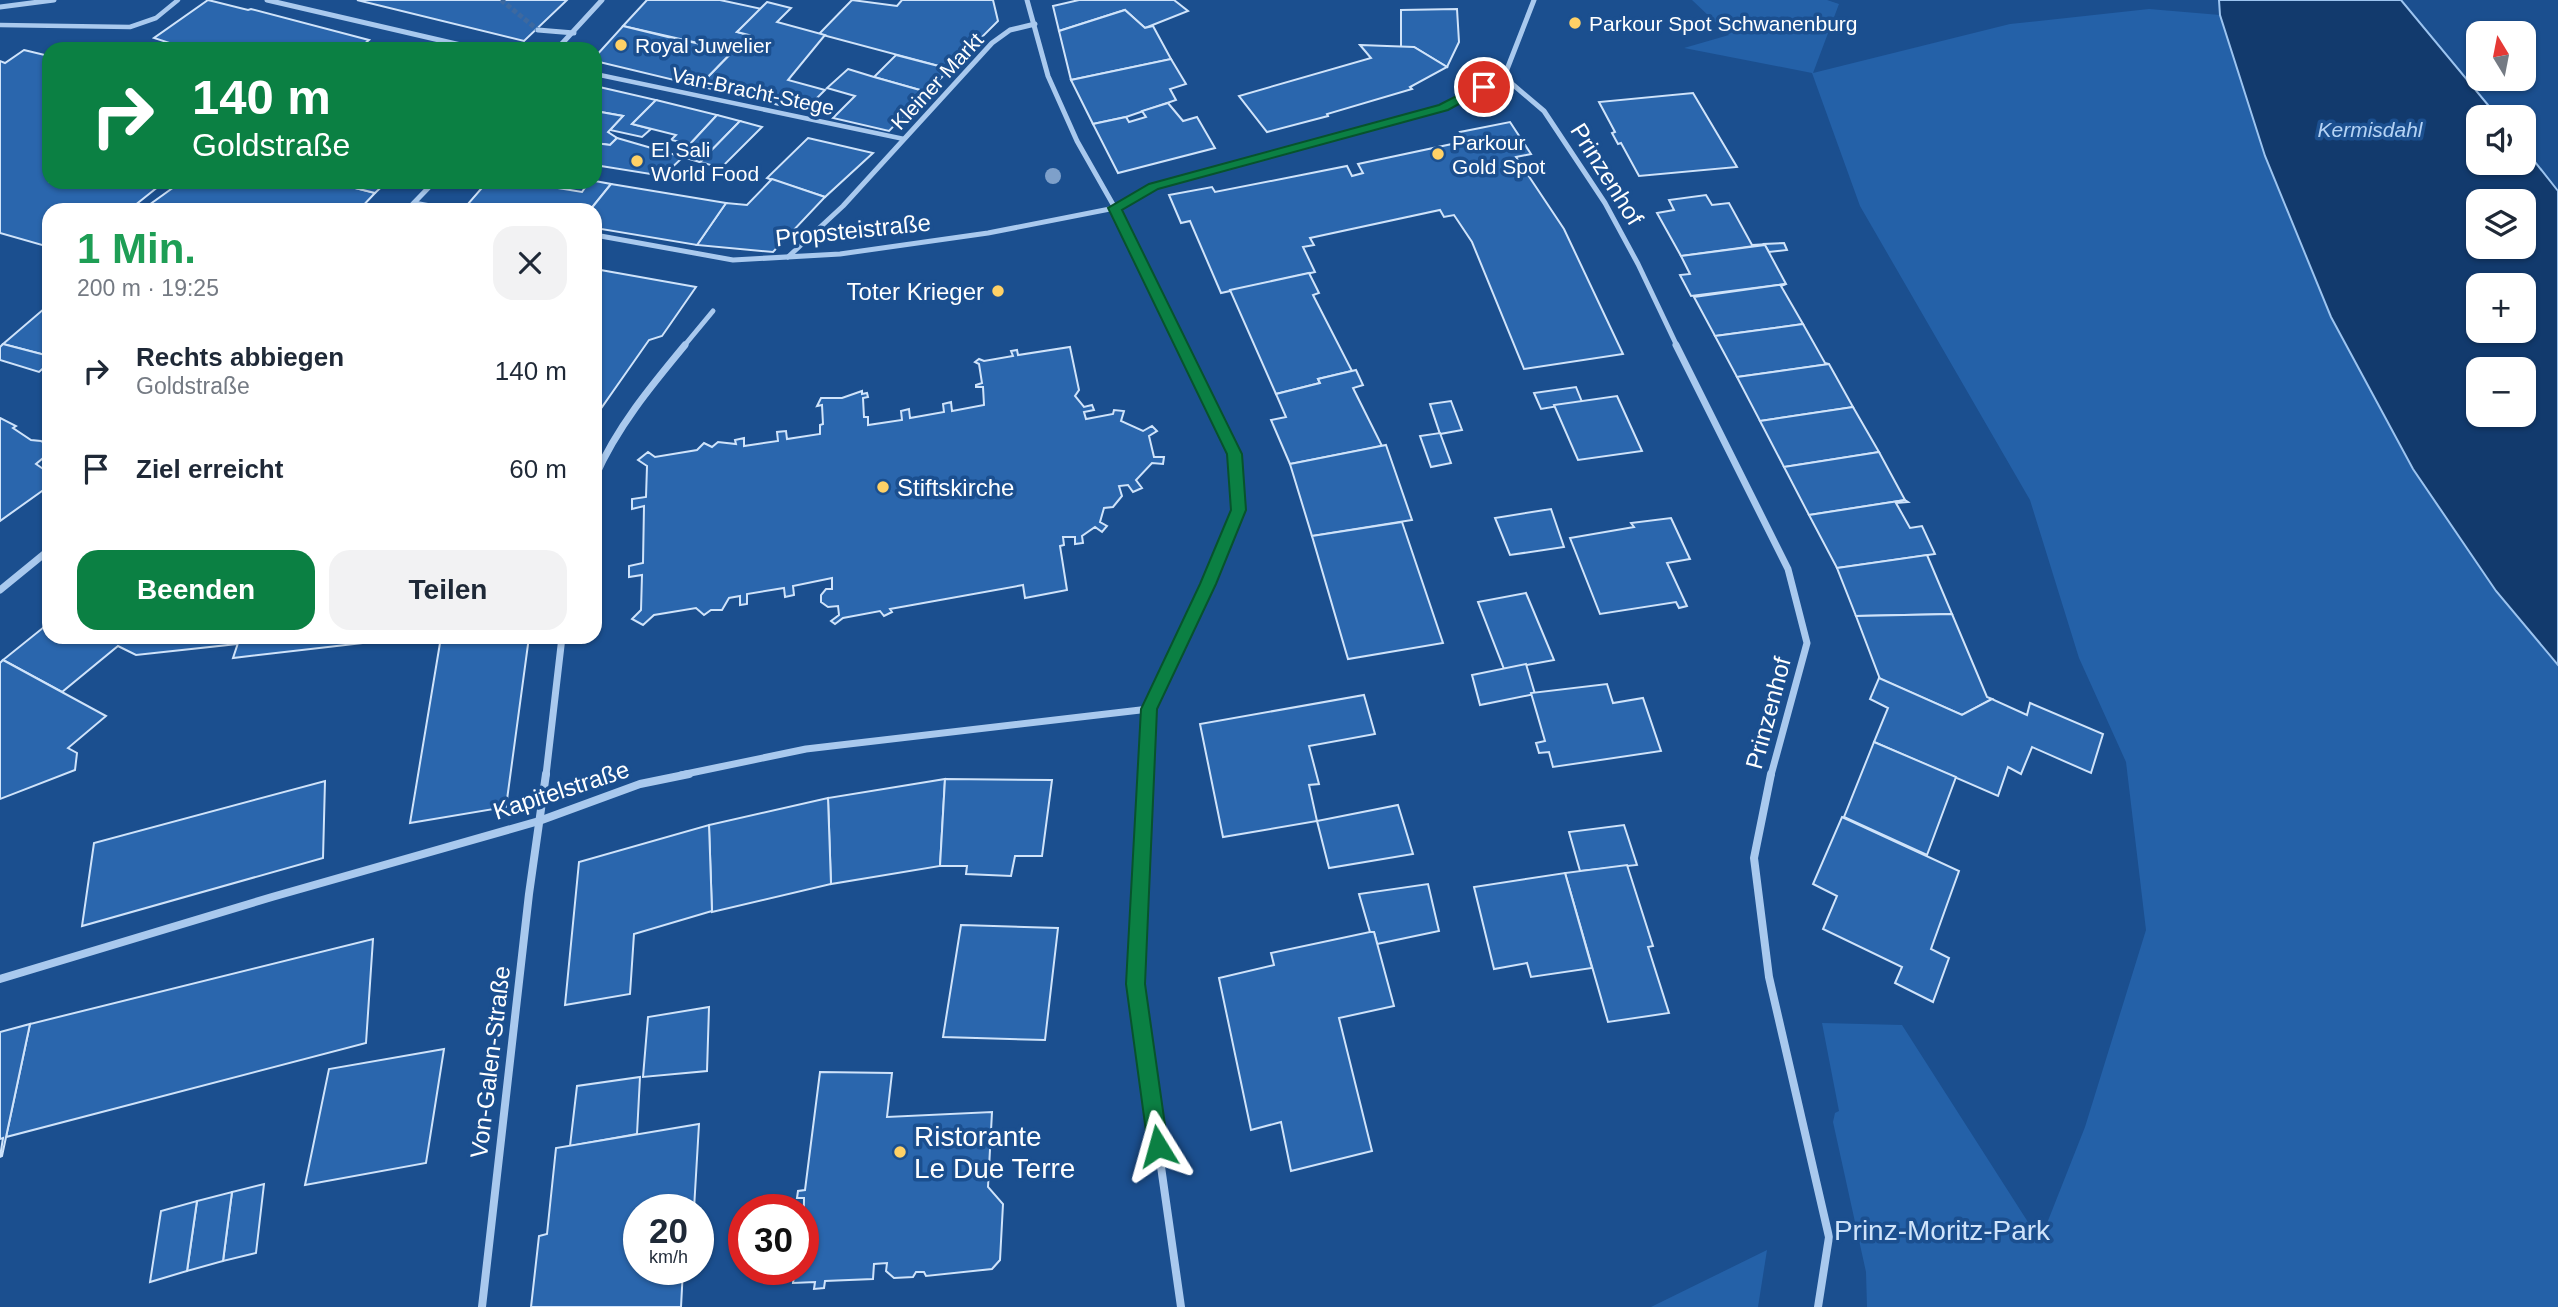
<!DOCTYPE html>
<html lang="de">
<head>
<meta charset="utf-8">
<style>
	:root { --surface:#fff; --page:#f2f2f3; --text:#1f2937; --muted:#747a83; --accent:#0b8043 }
	body { margin:0; font-family:Arial,sans-serif; background:var(--page); color:var(--text); height:100vh; display:flex; flex-direction:column; font-size:26px; white-space:nowrap }
	* { box-sizing:border-box; margin:0 }
	p { font-size:23px; color:var(--muted) }
	.icon { flex:none; width:38px; height:38px; fill:none; stroke:currentColor; stroke-width:2; stroke-linecap:round; stroke-linejoin:round }
	.map { position:relative; flex:1; overflow:hidden }
	.details { position:absolute; left:42px; top:203px; width:560px; height:441px; display:flex; flex-direction:column; background:var(--surface); border-radius:21px; box-shadow:0 2px 5px #0004 }
	.details>* { flex:none }
	.top-card { position:absolute; left:42px; top:42px; width:560px; height:147px; border-radius:21px; box-shadow:0 2px 5px #0004; background:#0b8043; color:#fff; overflow:hidden }
	.needle { width:46px; rotate:350deg }
	.buttons { position:absolute; left:2466px; top:21px; display:grid; gap:14px }
	.buttons a { display:grid; place-items:center; width:70px; height:70px; border-radius:14px; background:var(--surface); box-shadow:0 2px 5px #0004; font-size:35px }
	.speed { position:absolute; left:623px; top:1194px; display:flex; gap:14px; font-size:35px; font-weight:700; text-align:center }
	.speed>* { display:grid; place-content:center; width:91px; height:91px; border-radius:50%; background:var(--surface); box-shadow:0 2px 5px #0004; line-height:1 }
	.speed small { font-size:18px; font-weight:400 }
	.speed .limit { border:10px solid #d22; background:#fff; color:#111 }
	.pin { position:absolute; display:grid; place-items:center; width:60px; height:60px; color:#fff; margin:-30px; border:4px solid #fff; border-radius:50%; box-shadow:0 2px 7px #0007 }
	.me { position:absolute; width:77px; margin:-38px; rotate:352deg; stroke-linejoin:round; filter:drop-shadow(0 0 5px #0008) }
	.turn { display:flex; align-items:center; gap:24px; height:147px; padding:0 35px; font-size:32px }
	.turn .icon { width:91px; height:91px; stroke-width:2.5 }
	.turn b { display:block; font-size:49px; line-height:60px }
	.round { display:grid; place-items:center; flex:none; width:74px; height:74px; border-radius:21px; background:var(--page) }
	.headline { display:flex; align-items:center; justify-content:space-between; height:119px; padding:0 35px }
	h1 { font-size:42px; font-weight:800; line-height:52px; color:#1e9e55 }
	.button { display:flex; gap:14px; margin-top:auto; padding:14px 35px }
	.button a { flex:1; height:80px; border-radius:21px; background:var(--accent); color:#fff; font-size:28px; font-weight:800; line-height:80px; text-align:center }
	.button a+a { background:var(--page); color:var(--text) }
	ul { padding:0; list-style:none }
	li { display:flex; align-items:center; gap:21px; height:98px; padding:0 35px }
	li div { flex:1 }
	li b { display:block; font-size:26px }
	li em { font-style:normal }
	.map>svg:first-child { display:block }
	.green { fill:#2461a8 }
	.water { fill:#123a6d; stroke:#9cc4f0; stroke-width:2; fill-rule:evenodd }
	.building { fill:#2a66ad; stroke:#cfe3fa; stroke-width:2 }
	.lines { fill:none; stroke-linecap:round; stroke-linejoin:round }
	.street-tunnel { stroke:#3d69a0; stroke-width:5; stroke-dasharray:5 2.5; stroke-linecap:butt }
	.lane { stroke:#a9c9ee; stroke-width:4.5 }
	.street-far2 { stroke:#a9c9ee; stroke-width:5 }
	.street-far1 { stroke:#a9c9ee; stroke-width:7 }
	.street { stroke:#a9c9ee; stroke-width:8 }
	.tree { fill:#7ea0ca }
	.route { fill:#0b8043; stroke:#07532c; stroke-width:2 }
	.poi-dot { fill:#ffd166; stroke:#1b4f8f; stroke-width:2.5 }
	.labels { text-anchor:middle; dominant-baseline:central; stroke-width:7; stroke-linejoin:round; paint-order:stroke }
	.far-poi-label { font-size:21px; fill:#fff; stroke:#1b4f8f; text-anchor:start }
	.far-street-label { font-size:21px; fill:#fff; stroke:#1b4f8f }
	.far-water-label { font-size:21px; font-style:italic; fill:#b5d3f5; stroke:#1b4f8f }
	.street-label { font-size:24px; fill:#fff; stroke:#1b4f8f }
	.poi-label { font-size:24px; fill:#fff; stroke:#1b4f8f; text-anchor:end }
	.near-poi-label { font-size:28px; fill:#fff; stroke:#1b4f8f; text-anchor:start }
	.near-park-label { font-size:28px; fill:#cfe3fa; stroke:#1b4f8f }
</style>
</head>
<body>
<div class="map">
<svg width="2558" height="1307" viewBox="0 0 2558 1307">
	<rect width="100%" height="100%" fill="#1b4f8f"/>
	<g class="green">
		<polygon points="1692,0 1827,0 1839,4 1813,73 2010,24 2149,9 2220,15 2265,156 2331,317 2413,469 2496,591 2558,665 2558,1307 1867,1307 1866,1272 1833,1122 1835,1113 1839,1111 1822,1023 1902,1025 2040,1241 2085,1127 2146,930 2126,762 2079,658 2030,500 1860,206 1812,73 1684,48 1729,35"/>
		<polygon points="1767,1250 1758,1307 1651,1307"/>
	</g>
	<path class="water" d="M2219 0H2401L2498 117H2478V163H2524V148L2558 191V665L2496 591 2413 469 2331 317 2265 156 2220 15ZM2524 201V247H2478V201ZM2478 285H2524V331H2478ZM2478 369H2524V415H2478Z"/>
	<g class="building">
		<polygon points="208,0 248,10 251,9 369,40 358,49 175,49 179,46 154,38"/>
		<polygon points="357,0 567,0 524,41"/>
		<polygon points="647,0 720,0 762,9 737,32 749,35 733,51 623,26"/>
		<polygon points="852,0 897,6 902,0 993,0 998,21 950,69 819,34"/>
		<polygon points="1079,0 1174,0 1188,11 1145,28 1125,10 1059,31 1053,6"/>
		<polygon points="767,2 791,8 777,22 825,35 788,80 825,90 804,111 699,86 749,35 737,32"/>
		<polygon points="1457,9 1459,42 1447,67 1414,47 1401,47 1401,10"/>
		<polygon points="1125,10 1145,28 1153,26 1171,59 1071,80 1059,31"/>
		<polygon points="623,26 668,37 733,51 699,86 595,61 595,57"/>
		<polygon points="1360,45 1414,47 1447,67 1410,87 1412,89 1327,114 1328,116 1267,132 1239,96 1371,58"/>
		<polygon points="24,50 49,56 49,182 164,182 129,210 49,210 49,247 0,233 0,61 5,63"/>
		<polygon points="896,55 950,69 927,92 874,77"/>
		<polygon points="1171,59 1186,84 1170,89 1176,100 1126,117 1093,124 1071,80"/>
		<polygon points="848,69 874,77 927,92 889,131 833,118 855,96 827,88"/>
		<polygon points="595,86 656,100 632,124 651,129 642,137 610,130 623,116 595,111"/>
		<polygon points="1693,93 1737,167 1639,176 1621,143 1618,144 1612,133 1615,132 1599,102"/>
		<polygon points="656,100 717,115 690,144 671,140 676,135 632,124"/>
		<polygon points="1168,103 1183,121 1197,117 1215,148 1118,173 1093,124 1126,117 1129,122 1146,117 1142,111"/>
		<polygon points="595,111 623,116 608,132 617,138 610,145 595,143"/>
		<polygon points="717,115 740,121 700,162 679,156"/>
		<polygon points="740,121 762,127 721,168 700,162"/>
		<polygon points="1510,122 1531,154 1516,157 1564,229 1623,354 1524,369 1472,242 1454,215 1444,217 1440,210 1310,238 1314,245 1303,247 1315,272 1221,293 1190,221 1181,223 1169,195 1212,187 1215,192 1347,166 1352,176 1363,173 1358,164 1466,141 1460,132"/>
		<polygon points="617,138 679,156 683,157 663,176 601,166 595,168 595,143 610,145"/>
		<polygon points="808,138 873,153 825,197 767,178"/>
		<polygon points="772,179 825,197 773,252 697,245 726,203 747,205"/>
		<polygon points="595,181 611,184 590,210 493,210 467,205 487,182 563,182 558,188 582,192 589,182"/>
		<polygon points="181,182 331,182 375,193 359,210 142,210"/>
		<polygon points="331,182 387,182 375,193"/>
		<polygon points="611,184 726,203 697,245 595,228 595,210 590,210"/>
		<polygon points="1706,195 1712,205 1729,203 1752,245 1769,244 1681,256 1657,213 1674,210 1669,200"/>
		<polygon points="1784,243 1787,250 1769,252 1764,244"/>
		<polygon points="1765,245 1786,284 1691,296 1680,275 1690,274 1681,256"/>
		<polygon points="595,269 696,287 662,336 649,340 595,417"/>
		<polygon points="1309,273 1319,293 1313,295 1352,371 1318,379 1320,383 1276,394 1230,290"/>
		<polygon points="1786,284 1781,286 1803,324 1715,336 1694,297"/>
		<polygon points="45,308 49,309 49,356 3,344"/>
		<polygon points="1803,324 1825,363 1829,364 1737,377 1715,336"/>
		<polygon points="3,344 49,356 49,363 39,372 0,360 0,347"/>
		<polygon points="1070,347 1079,390 1075,396 1084,407 1092,405 1094,410 1084,412 1086,419 1113,414 1114,410 1124,411 1121,421 1143,431 1152,426 1157,431 1149,436 1154,457 1164,457 1163,464 1152,463 1136,480 1142,488 1133,492 1128,485 1119,486 1122,496 1113,507 1104,508 1100,522 1107,526 1102,532 1095,527 1082,536 1083,543 1075,544 1075,537 1063,537 1064,545 1060,546 1067,590 1025,598 1023,585 890,609 892,612 884,616 880,611 843,618 835,624 831,621 839,615 838,606 828,607 821,602 821,595 826,589 832,589 832,578 793,586 794,595 785,597 784,588 747,594 747,604 740,605 740,596 729,598 722,610 711,610 704,615 696,608 654,615 643,625 632,619 641,610 642,575 629,577 629,566 643,563 644,506 632,509 632,499 646,497 647,466 638,460 648,452 655,457 697,450 704,443 712,447 718,442 736,444 735,440 744,438 744,446 778,441 777,432 786,431 787,439 820,434 820,425 823,424 822,405 817,406 821,398 842,398 862,391 862,394 867,393 868,397 863,398 864,417 868,417 868,425 902,420 901,411 909,409 910,418 944,412 943,404 951,402 952,411 984,405 983,387 976,387 976,385 982,383 979,364 975,362 979,359 984,361 1013,356 1011,351 1017,350 1018,355"/>
		<polygon points="1829,364 1853,407 1760,421 1737,377"/>
		<polygon points="1356,370 1363,385 1353,388 1382,446 1290,464 1271,420 1286,417 1276,394 1320,383 1318,379"/>
		<polygon points="1576,387 1582,402 1541,409 1534,393"/>
		<polygon points="1617,396 1642,451 1578,460 1554,405"/>
		<polygon points="1451,401 1462,430 1440,434 1430,404"/>
		<polygon points="1853,407 1879,452 1784,467 1760,421"/>
		<polygon points="0,418 16,426 13,428 31,440 41,441 49,445 49,453 36,464 49,473 49,486 0,521"/>
		<polygon points="1440,433 1451,463 1431,467 1420,436"/>
		<polygon points="1386,445 1412,520 1312,536 1290,464"/>
		<polygon points="1879,452 1905,500 1809,515 1784,467"/>
		<polygon points="1905,500 1908,502 1896,503 1910,528 1922,526 1935,554 1837,568 1809,515"/>
		<polygon points="1551,509 1564,547 1510,555 1495,518"/>
		<polygon points="1671,518 1690,559 1667,563 1687,606 1679,608 1676,602 1600,614 1570,538 1634,527 1631,523"/>
		<polygon points="1402,522 1443,643 1348,659 1312,536"/>
		<polygon points="1927,555 1952,614 1856,616 1837,568"/>
		<polygon points="1526,593 1554,660 1504,669 1478,602"/>
		<polygon points="1952,614 1987,697 1992,699 1962,715 1880,679 1856,616"/>
		<polygon points="49,623 49,637 240,637 237,644 136,655 118,646 62,692 3,660"/>
		<polygon points="240,637 415,637 233,658"/>
		<polygon points="441,637 529,637 506,807 410,823"/>
		<polygon points="3,660 106,716 68,748 77,753 75,770 0,799 0,663"/>
		<polygon points="1526,664 1535,694 1480,705 1472,675"/>
		<polygon points="1879,678 1962,715 1992,699 2027,715 2030,703 2103,734 2091,773 2032,747 2021,774 2008,767 1998,796 1874,742 1888,708 1870,699"/>
		<polygon points="1607,684 1613,703 1643,698 1661,751 1553,767 1549,752 1539,753 1536,743 1545,741 1531,693"/>
		<polygon points="1364,695 1375,734 1309,746 1319,784 1309,785 1317,821 1223,837 1200,724"/>
		<polygon points="1874,742 1956,777 1927,855 1844,817"/>
		<polygon points="945,779 940,866 831,884 828,798"/>
		<polygon points="945,779 1052,780 1042,856 1015,856 1011,876 966,874 967,866 940,866"/>
		<polygon points="325,781 323,858 82,926 94,843"/>
		<polygon points="828,798 831,884 712,912 709,825"/>
		<polygon points="1398,805 1413,854 1329,868 1317,821"/>
		<polygon points="1842,817 1959,871 1931,949 1949,958 1933,1002 1895,983 1902,967 1823,929 1837,896 1813,884"/>
		<polygon points="709,825 712,911 634,934 630,994 565,1005 579,862"/>
		<polygon points="1624,825 1637,865 1580,871 1569,832"/>
		<polygon points="1627,865 1653,946 1648,947 1669,1013 1608,1022 1565,873"/>
		<polygon points="1565,873 1592,968 1531,977 1527,963 1494,969 1474,887"/>
		<polygon points="1428,884 1439,931 1377,944 1374,932 1370,932 1359,894"/>
		<polygon points="961,925 1058,928 1045,1040 943,1037"/>
		<polygon points="1370,932 1374,932 1394,1006 1339,1018 1372,1151 1291,1171 1281,1122 1251,1130 1219,978 1274,965 1271,953"/>
		<polygon points="373,939 366,1043 6,1137 30,1024"/>
		<polygon points="709,1007 707,1071 643,1077 648,1017"/>
		<polygon points="30,1024 2,1156 0,1157 3,1138 0,1139 0,1032"/>
		<polygon points="444,1049 426,1163 305,1185 329,1069"/>
		<polygon points="820,1072 892,1073 887,1117 992,1112 988,1187 1003,1204 1000,1260 992,1269 926,1276 924,1272 916,1272 913,1277 894,1278 886,1271 887,1263 874,1264 873,1279 825,1281 824,1288 814,1289 815,1282 793,1283 795,1269 803,1269 804,1198 797,1198 798,1191 805,1190"/>
		<polygon points="640,1077 637,1134 570,1146 577,1086"/>
		<polygon points="699,1124 694,1209 639,1209 639,1269 683,1269 681,1307 531,1307 539,1236 547,1234 556,1148"/>
		<polygon points="264,1184 256,1253 223,1261 232,1192"/>
		<polygon points="232,1192 223,1261 187,1271 197,1201"/>
		<polygon points="197,1201 187,1271 150,1282 161,1211"/>
	</g>
	<g class="lines">
		<polyline class="street-tunnel" points="501,0 538,30"/>
		<g class="lane">
			<polyline points="0,25 130,27 156,18 178,0"/>
			<polyline points="595,74 904,139"/>
		</g>
		<g class="street-far2">
			<polyline points="267,0 478,49"/>
			<polyline points="1027,0 1048,76 1077,141 1115,208 1183,346"/>
			<polyline points="0,7 54,0"/>
			<polyline points="538,30 574,33"/>
			<polyline points="557,49 602,0"/>
			<polyline points="1504,77 1544,111 1605,203 1638,264 1677,346"/>
			<polyline points="1504,77 1534,0"/>
			<polyline points="414,203 452,210"/>
			<polyline points="407,210 434,182"/>
			<polyline points="595,235 733,260 840,254 988,233 1115,208 1153,186 1444,107 1504,77"/>
			<polyline points="788,257 843,206 992,43 1010,30 1035,24"/>
			<polyline points="684,346 713,311"/>
		</g>
		<g class="street-far1">
			<polyline points="1676,345 1788,569 1807,643 1771,775"/>
			<path d="M595 477C617 427 651 386 685 345"/>
			<polyline points="0,590 49,550"/>
			<polyline points="546,775 562,637"/>
			<polyline points="681,775 806,749 1149,709"/>
			<polyline points="1146,775 1149,709 1208,584 1239,510 1235,454 1182,345"/>
		</g>
		<g class="street">
			<polyline points="1146,774 1135,984 1181,1307"/>
			<polyline points="1771,774 1754,858 1769,977 1829,1237 1818,1307"/>
			<polyline points="0,979 272,897 539,821 640,784 689,774"/>
			<polyline points="482,1307 529,894 546,774"/>
		</g>
	</g>
	<circle class="tree" cx="1053" cy="176" r="8"/>
	<polygon class="route" points="1480,84 1490,87 1448,110 1158,189 1122,210 1242,454 1246,510 1216,584 1157,709 1145,984 1168,1146 1165,1153 1158,1155 1151,1153 1148,1146 1126,984 1141,709 1200,584 1231,510 1227,454 1108,208 1149,184 1439,105"/>
	<g class="poi-dot">
		<circle cx="1575" cy="23" r="7"/>
		<circle cx="621" cy="45" r="7"/>
		<circle cx="1438" cy="154" r="7"/>
		<circle cx="637" cy="161" r="7"/>
		<circle cx="998" cy="291" r="7"/>
		<circle cx="883" cy="487" r="7"/>
		<circle cx="900" cy="1152" r="7"/>
	</g>
	<g class="labels">
		<g class="far-poi-label">
			<text x="1589" y="23">Parkour Spot Schwanenburg</text>
			<text x="635" y="45">Royal Juwelier</text>
			<text x="1452" y="142">Parkour<tspan x="1452" dy="24">Gold Spot</tspan></text>
			<text x="651" y="149">El Sali<tspan x="651" dy="24">World Food</tspan></text>
		</g>
		<g class="far-street-label">
			<text transform="translate(937 81) rotate(-47)">Kleiner Markt</text>
			<text transform="translate(753 91) rotate(12)">Van-Bracht-Stege</text>
		</g>
		<g class="far-water-label">
			<text x="2370" y="129">Kermisdahl</text>
		</g>
		<g class="street-label">
			<text transform="translate(1607 174) rotate(58)">Prinzenhof</text>
			<text transform="translate(853 230) rotate(-6)">Propsteistraße</text>
			<text transform="translate(1768 713) rotate(-75)">Prinzenhof</text>
			<text transform="translate(561 790) rotate(-18)">Kapitelstraße</text>
			<text transform="translate(490 1062) rotate(-83)">Von-Galen-Straße</text>
		</g>
		<g class="poi-label">
			<text x="984" y="291">Toter Krieger</text>
			<text x="897" y="487" text-anchor="start">Stiftskirche</text>
		</g>
		<g class="near-poi-label">
			<text x="914" y="1136">Ristorante<tspan x="914" dy="32">Le Due Terre</tspan></text>
		</g>
		<g class="near-park-label">
			<text x="1942" y="1230">Prinz-Moritz-Park</text>
		</g>
	</g>
</svg>
<div class="buttons">
<a><svg class="needle" viewBox="-14 -14 28 28"><path d="M0-13l5 13h-10z" fill="#e53935"/><path d="M0 13l5-13h-10z" fill="#747a83"/></svg></a>
<a><svg class="icon" aria-label="sound" viewBox="0 0 24 24"><path d="M4 9h4l5-4v14l-5-4H4zM17 9q2 3 0 6"/></svg></a>
<a><svg class="icon" aria-label="layers" viewBox="0 0 24 24"><path d="M12 4l9 5-9 5-9-5zM3 14l9 5 9-5"/></svg></a>
<a>+</a>
<a>−</a>
</div>
<div class="speed"><div>20<small>km/h</small></div><div class="limit">30</div></div>
<div class="pin" style="left:1484px;top:87px;background:#d93025"><svg class="icon" aria-label="arrive" viewBox="0 0 24 24"><path d="M6 21V4h12l-3 4 3 4H6"/></svg></div>
<svg class="me" style="left:1158px;top:1146px" viewBox="-20 -20 40 40"><path d="M0-17L14 15 0 8-14 15z" fill="#0b8043" stroke="#fff" stroke-width="4"/></svg>
<div class="top-card">
<div class="turn"><svg class="icon" aria-label="right" viewBox="0 0 24 24"><path d="M7 20v-9h11M14 6l5 5-5 5"/></svg><div><b>140 m</b>Goldstraße</div></div>
</div>
<section class="details">
<div class="headline"><div><h1>1 Min.</h1><p>200 m · 19:25</p></div><a class="round"><svg class="icon" aria-label="close" viewBox="0 0 24 24"><path d="M6 6l12 12M18 6L6 18"/></svg></a></div>
<ul>
<li><svg class="icon" aria-label="right" viewBox="0 0 24 24"><path d="M7 20v-9h11M14 6l5 5-5 5"/></svg><div><b>Rechts abbiegen</b><p>Goldstraße</p></div><em>140 m</em></li>
<li><svg class="icon" aria-label="arrive" viewBox="0 0 24 24"><path d="M6 21V4h12l-3 4 3 4H6"/></svg><div><b>Ziel erreicht</b></div><em>60 m</em></li>
</ul>
<div class="button"><a>Beenden</a><a>Teilen</a></div>
</section>
</div>
</body>
</html>
